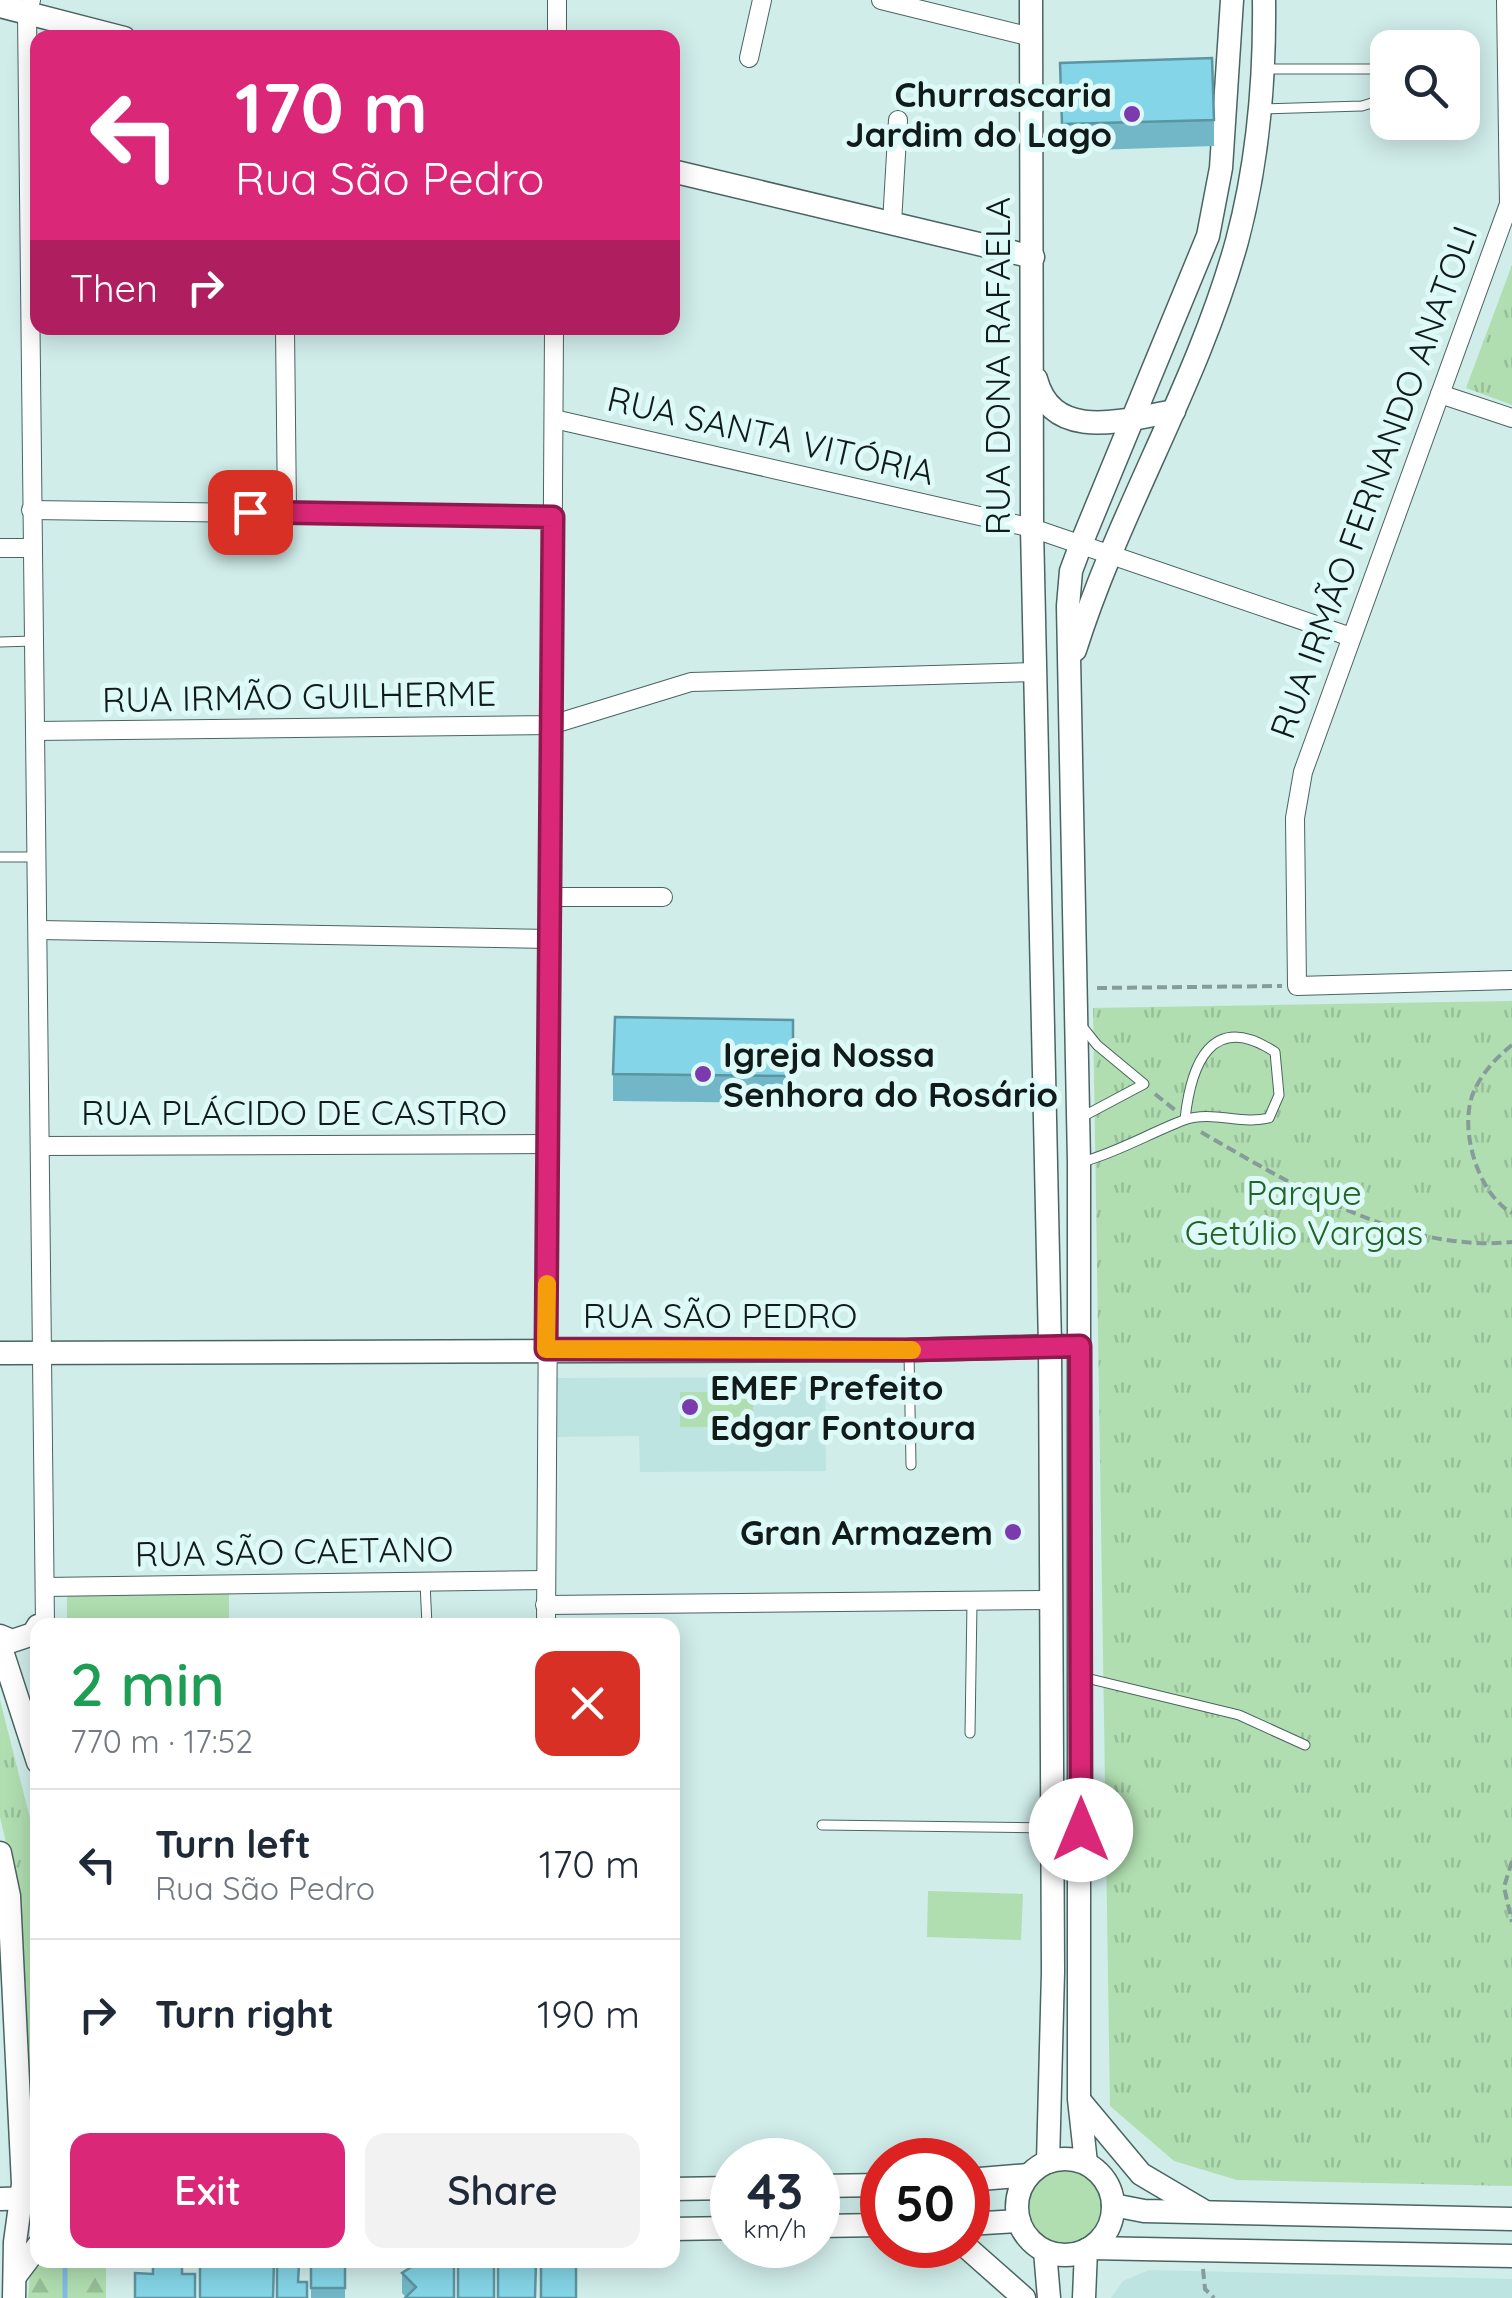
<!DOCTYPE html>
<html lang="en">
<head>
<meta charset="utf-8">
<style>
	:root { --surface:#fff; --page:#f2f2f3; --text:#1f2937; --muted:#747a83; --line:#e0e1e3; --accent:#db2777 }
	body { margin:0; font-family:Quicksand,sans-serif; background:var(--page); color:var(--text); height:100vh; display:flex; flex-direction:column; font-size:38px; white-space:nowrap }
	* { box-sizing:border-box; margin:0 }
	p { font-size:32px; color:var(--muted) }
	.icon { flex:none; width:55px; height:55px; fill:none; stroke:currentColor; stroke-width:2; stroke-linecap:round; stroke-linejoin:round }
	.map { position:relative; flex:1; overflow:hidden }
	.details { position:absolute; left:30px; top:1618px; width:650px; height:650px; display:flex; flex-direction:column; background:var(--surface); border-radius:20px; box-shadow:0 5px 25px #0003 }
	.details>* { flex:none }
	.top-card { position:absolute; left:30px; top:30px; width:650px; height:305px; border-radius:20px; box-shadow:0 5px 25px #0003; background:#db2777; color:#fff; overflow:hidden }
	.controls { position:absolute; left:1370px; top:30px; display:grid; gap:20px }
	.controls a { display:grid; place-items:center; width:110px; height:110px; border-radius:20px; background:var(--surface); box-shadow:0 5px 25px #0003; font-size:50px }
	.speed { position:absolute; left:710px; top:2138px; display:flex; gap:20px; font-size:50px; font-weight:700; text-align:center }
	.speed>* { display:grid; place-content:center; width:130px; height:130px; border-radius:50%; background:var(--surface); box-shadow:0 5px 25px #0003; line-height:1 }
	.speed small { font-size:25px; font-weight:400 }
	.speed .limit { border:15px solid #d22; background:#fff; color:#111 }
	.pin { position:absolute; display:grid; place-items:center; width:85px; height:85px; color:#fff; margin:-42px; border-radius:20px; box-shadow:0 5px 15px #0006 }
	.me { position:absolute; width:110px; margin:-55px; rotate:0deg; stroke-linejoin:round; filter:drop-shadow(0 0 8px #0008) }
	.turn { display:flex; align-items:center; gap:35px; height:210px; padding:0 40px; font-size:45px }
	.turn .icon { width:130px; height:130px; stroke-width:2.5 }
	.turn b { display:block; font-size:70px; line-height:85px }
	.then { display:flex; align-items:center; height:95px; padding:0 40px; background:#0003; gap:20px; font-size:38px }
	.round { display:grid; place-items:center; flex:none; width:105px; height:105px; border-radius:20px; background:var(--page) }
	.headline { display:flex; align-items:center; justify-content:space-between; height:170px; padding:0 40px }
	h1 { font-size:60px; font-weight:600; line-height:75px; color:#1e9e55 }
	.cta { display:flex; gap:20px; margin-top:auto; padding:20px 40px }
	.cta a { flex:1; height:115px; border-radius:20px; background:var(--accent); color:#fff; font-size:40px; font-weight:600; line-height:115px; text-align:center }
	.cta a+a { background:var(--page); color:var(--text) }
	ul { padding:0; list-style:none }
	li { display:flex; align-items:center; gap:30px; height:150px; padding:0 40px; border-top:2px solid var(--line) }
	li div { flex:1 }
	li b { display:block; font-size:38px }
	li em { font-style:normal }
	.map>svg:first-child { display:block }
	.built { fill:#bde4e1 }
	.grass { fill:#b0deb0 }
	.forest { fill:url(#forest-firs) }
	.park { fill:url(#park-tufts) }
	.lines { fill:none; stroke-linecap:round; stroke-linejoin:round }
	.stream { stroke:#80bce2; stroke-width:5 }
	.lane-casing { stroke:#4a6462; stroke-width:11 }
	.street-casing { stroke:#4a6462; stroke-width:20 }
	.secondary-casing { stroke:#4a6462; stroke-width:25 }
	.path { stroke:#869c9a; stroke-width:4; stroke-dasharray:10 5; stroke-linecap:butt }
	.lane { stroke:#fff; stroke-width:9 }
	.street { stroke:#fff; stroke-width:18 }
	.secondary { stroke:#fff; stroke-width:22 }
	.wall { fill:#72b7c7 }
	.building { fill:#84d5e7; stroke:#5c95a2; stroke-width:2.5 }
	.route-casing { stroke:#8e194d; stroke-width:25 }
	.route { stroke:#db2777; stroke-width:18 }
	.slow { stroke:#f59e0b; stroke-width:18 }
	.poi-dot { fill:#7b3baf; stroke:#ddfaf8; stroke-width:4 }
	.labels { text-anchor:middle; dominant-baseline:central; stroke-width:10; stroke-linejoin:round; paint-order:stroke }
	.poi-label { font-size:35px; font-weight:bold; fill:#101b1a; stroke:#ddfaf8; text-anchor:end }
	.street-label { font-size:35px; fill:#101b1a; stroke:#ddfaf8 }
	.park-label { font-size:35px; fill:#226328; stroke:#ddfaf8 }
</style>
</head>
<body>
<div class="map">
<svg width="1512" height="2298" viewBox="0 0 1512 2298">
	<defs>
		<pattern id="forest-firs" width="22" height="20" patternUnits="userSpaceOnUse" patternTransform="scale(2.5)"><rect width="22" height="20" fill="#b0deb0"/><path d="M5 1l3.5 6h-7zM16 11l3.5 6h-7z" fill="#96be97"/></pattern>
		<pattern id="park-tufts" width="24" height="20" patternUnits="userSpaceOnUse" patternTransform="scale(2.5)"><rect width="24" height="20" fill="#b0deb0"/><path d="M3 7l-1-3M5 7V3M7 7l1-3M15 17l-1-3M17 17v-4M19 17l1-3" fill="none" stroke="#96be97"/></pattern>
	</defs>
	<rect width="100%" height="100%" fill="#d0edea"/>
	<g class="built">
		<polygon points="825,1377 826,1471 640,1472 639,1436 555,1437 555,1378"/>
		<polygon points="1149,2270 1512,2279 1512,2298 1111,2298 1123,2281"/>
	</g>
	<g class="grass">
		<rect x="680" y="1392" width="73" height="35"/>
		<polygon points="229,1594 229,1625 67,1625 67,1596"/>
		<polygon points="928,1891 1023,1894 1021,1940 927,1937"/>
		<circle cx="1065" cy="2207" r="41"/>
	</g>
	<polygon class="forest" points="48,2260 106,2260 106,2298 28,2298 30,2273"/>
	<g class="park">
		<polygon points="1512,265 1512,405 1466,388"/>
		<polygon points="1512,1001 1512,2186 1237,2180 1174,2161 1110,2106 1093,1008"/>
		<polygon points="0,1700 37,1846 37,2182 18,1894 0,1817"/>
	</g>
	<g class="lines">
		<polyline class="stream" points="65,2298 65,2261"/>
		<g class="lane-casing">
			<g id="lane">
				<polyline points="1263,109 1362,106 1378,101 1383,90 1381,77 1373,69 1265,69"/>
				<polyline points="0,642 33,641"/>
				<polyline points="0,857 37,857"/>
				<polyline points="1080,1118 1144,1084 1097,1045 1081,1025"/>
				<path d="M1082 1162C1118 1152 1150 1133 1184 1120 1212 1110 1241 1125 1269 1118L1279 1095 1275 1052C1211 1010 1191 1065 1185 1119"/>
				<polyline points="909,1353 911,1465"/>
				<polyline points="425,1583 427,1625"/>
				<polyline points="1082,1677 1239,1715 1305,1745"/>
				<polyline points="970,1733 972,1603"/>
				<polyline points="822,1825 1049,1828"/>
			</g>
		</g>
		<g class="street-casing">
			<g id="street">
				<polyline points="31,0 27,14 45,1625"/>
				<polyline points="881,0 1031,37"/>
				<polyline points="1506,0 1509,204 1303,772 1295,818 1297,986 1512,980"/>
				<polyline points="557,38 557,0"/>
				<polyline points="749,58 762,0"/>
				<polyline points="892,223 898,120"/>
				<polyline points="285,328 287,513"/>
				<polyline points="1440,394 1512,418"/>
				<polyline points="554,419 1032,528 1351,637"/>
				<polyline points="31,510 553,517"/>
				<polyline points="0,548 32,548"/>
				<polyline points="35,731 551,725 691,682 1037,672"/>
				<polyline points="551,897 663,897"/>
				<polyline points="39,930 550,939"/>
				<polyline points="41,1146 548,1144"/>
				<polyline points="45,1587 545,1580"/>
				<polyline points="545,1605 1050,1600"/>
				<polyline points="546,1625 554,328"/>
			</g>
		</g>
		<g class="secondary-casing">
			<g id="secondary">
				<polyline points="1031,0 1032,528 1050,1346 1053,1972 1048,2162"/>
				<polyline points="0,6 124,38"/>
				<polyline points="672,171 1033,257"/>
				<path d="M1036 379C1053 444 1127 419 1174 411"/>
				<path d="M1075 650C1119 510 1198 383 1237 241 1258 162 1265 81 1264 0"/>
				<polyline points="0,1353 908,1350 1061,1346"/>
				<polyline points="0,1636 12,1641 33,1634 38,1626"/>
				<polyline points="0,1645 38,1762"/>
				<polyline points="0,1853 9,1896 23,2184 15,2242 14,2298"/>
				<polyline points="1080,2101 1141,2174 1202,2210"/>
				<circle cx="1065" cy="2207" r="48"/>
				<polyline points="1086,2163 1079,2099 1079,1163 1068,606 1071,571 1081,544 1208,236 1221,168 1232,0"/>
				<polyline points="968,2180 1029,2175"/>
				<polyline points="818,2186 882,2185"/>
				<polyline points="672,2189 732,2188"/>
				<polyline points="0,2199 38,2198"/>
				<polyline points="1113,2205 1144,2211 1512,2219"/>
				<polyline points="968,2224 1019,2221"/>
				<polyline points="818,2226 882,2225"/>
				<polyline points="672,2229 732,2228"/>
				<polyline points="964,2245 1024,2298"/>
				<polyline points="1090,2248 1512,2256"/>
				<polyline points="1045,2251 1049,2298"/>
				<polyline points="16,2275 38,2246"/>
				<polyline points="1084,2298 1086,2250"/>
			</g>
		</g>
		<g class="path">
			<polyline points="1097,988 1282,986"/>
			<path d="M1512 1045C1498 1056 1484 1071 1476 1087 1456 1123 1477 1194 1512 1213"/>
			<polyline points="1155,1094 1175,1110"/>
			<path d="M1201 1132C1293 1185 1401 1253 1512 1242"/>
			<polyline points="1512,1861 1504,1887 1512,1922"/>
			<polyline points="1203,2269 1205,2289 1214,2298"/>
		</g>
		<use href="#lane" class="lane"/>
		<use href="#street" class="street"/>
		<use href="#secondary" class="secondary"/>
	</g>
	<g class="wall">
		<polygon points="1060,63 1214,120 1214,146 1062,151"/>
		<polygon points="793,1020 793,1103 613,1101 613,1074"/>
		<rect x="311" y="2260" width="34" height="38"/>
		<polygon points="454,2262 406,2297 402,2293 402,2273"/>
	</g>
	<g class="building">
		<polygon points="1212,58 1214,120 1062,124 1060,63"/>
		<polygon points="615,1017 793,1020 793,1076 613,1074"/>
		<polygon points="153,2260 182,2260 182,2274 195,2274 195,2298 135,2298 135,2273 153,2274"/>
		<polygon points="200,2260 274,2260 273,2298 200,2298"/>
		<rect x="311" y="2260" width="34" height="28"/>
		<rect x="458" y="2260" width="36" height="38"/>
		<rect x="541" y="2260" width="35" height="38"/>
		<polygon points="419,2262 454,2262 454,2298 405,2298 416,2287 402,2273"/>
		<polygon points="498,2262 536,2262 535,2298 498,2298"/>
		<polygon points="277,2264 299,2264 298,2282 307,2282 307,2298 277,2298"/>
	</g>
	<g class="lines">
		<g class="route-casing">
			<polyline id="route" points="250,512 553,517 546,1349 908,1350 1080,1346 1081,1830"/>
		</g>
		<use href="#route" class="route"/>
		<polyline class="slow" points="547,1284 546,1349 912,1350"/>
	</g>
	<g class="poi-dot">
		<circle cx="1132" cy="114" r="10"/>
		<circle cx="703" cy="1074" r="10"/>
		<circle cx="690" cy="1407" r="10"/>
		<circle cx="1013" cy="1532" r="10"/>
	</g>
	<g class="labels">
		<g class="poi-label">
			<text x="1112" y="94">Churrascaria<tspan x="1112" dy="40">Jardim do Lago</tspan></text>
			<text x="723" y="1054" text-anchor="start">Igreja Nossa<tspan x="723" dy="40">Senhora do Rosário</tspan></text>
			<text x="710" y="1387" text-anchor="start">EMEF Prefeito<tspan x="710" dy="40">Edgar Fontoura</tspan></text>
			<text x="993" y="1532">Gran Armazem</text>
		</g>
		<g class="street-label">
			<text transform="translate(997 366) rotate(-90)">RUA DONA RAFAELA</text>
			<text transform="translate(771 435) rotate(13)">RUA SANTA VITÓRIA</text>
			<text transform="translate(1373 482) rotate(-70)">RUA IRMÃO FERNANDO ANATOLI</text>
			<text transform="translate(299 696) rotate(-1)">RUA IRMÃO GUILHERME</text>
			<text x="294" y="1112">RUA PLÁCIDO DE CASTRO</text>
			<text x="720" y="1315">RUA SÃO PEDRO</text>
			<text transform="translate(294 1551) rotate(-1)">RUA SÃO CAETANO</text>
		</g>
		<g class="park-label">
			<text x="1304" y="1192">Parque<tspan x="1304" dy="40">Getúlio Vargas</tspan></text>
		</g>
	</g>
</svg>
<div class="controls">
<a><svg class="icon" aria-label="search" viewBox="0 0 24 24"><circle cx="10" cy="10" r="6"/><path d="M15 15l6 6"/></svg></a>
</div>
<div class="speed"><div>43<small>km/h</small></div><div class="limit">50</div></div>
<div class="pin" style="left:250px;top:512px;background:#d93025"><svg class="icon" aria-label="arrive" viewBox="0 0 24 24"><path d="M6 21V4h12l-3 4 3 4H6"/></svg></div>
<svg class="me" style="left:1081px;top:1830px" viewBox="-20 -20 40 40"><circle r="19" fill="#fff"/><path d="M0-13L10 11 0 6-10 11z" fill="#db2777"/></svg>
<div class="top-card">
<div class="turn"><svg class="icon" aria-label="left" viewBox="0 0 24 24"><path d="M17 20v-9H6M10 6l-5 5 5 5"/></svg><div><b>170 m</b>Rua São Pedro</div></div>
<div class="then">Then<svg class="icon" aria-label="right" viewBox="0 0 24 24"><path d="M7 20v-9h11M14 6l5 5-5 5"/></svg></div>
</div>
<section class="details">
<div class="headline"><div><h1>2 min</h1><p>770 m · 17:52</p></div><a class="round" style="background:#d93025;color:#fff"><svg class="icon" aria-label="close" viewBox="0 0 24 24"><path d="M6 6l12 12M18 6L6 18"/></svg></a></div>
<ul>
<li><svg class="icon" aria-label="left" viewBox="0 0 24 24"><path d="M17 20v-9H6M10 6l-5 5 5 5"/></svg><div><b>Turn left</b><p>Rua São Pedro</p></div><em>170 m</em></li>
<li><svg class="icon" aria-label="right" viewBox="0 0 24 24"><path d="M7 20v-9h11M14 6l5 5-5 5"/></svg><div><b>Turn right</b></div><em>190 m</em></li>
</ul>
<div class="cta"><a>Exit</a><a>Share</a></div>
</section>
</div>
</body>
</html>
